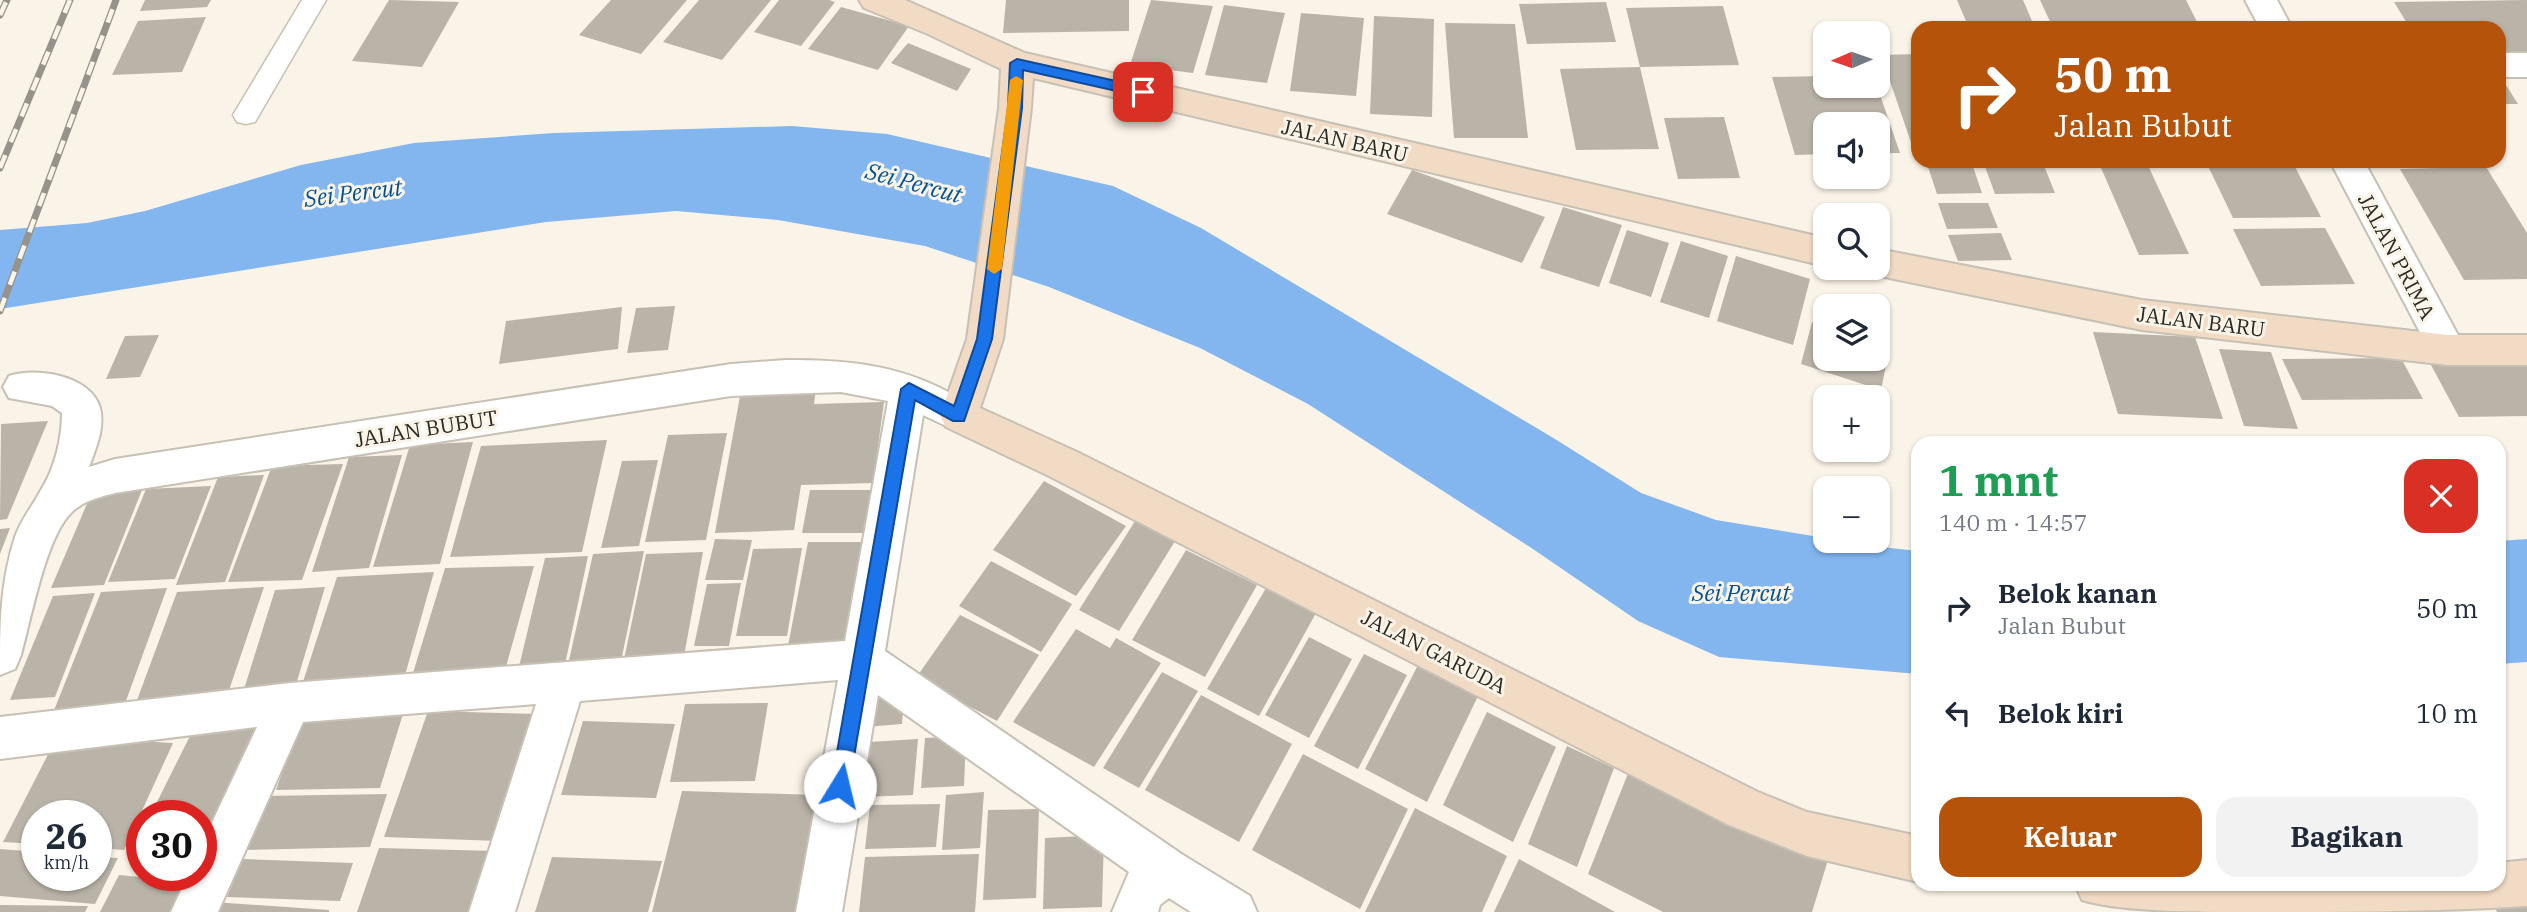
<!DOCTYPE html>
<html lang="id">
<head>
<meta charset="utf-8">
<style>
	:root { --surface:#fff; --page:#f2f2f3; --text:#1f2937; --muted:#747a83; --accent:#b45309 }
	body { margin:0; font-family:"IBM Plex Serif",serif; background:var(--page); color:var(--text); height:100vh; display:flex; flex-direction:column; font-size:26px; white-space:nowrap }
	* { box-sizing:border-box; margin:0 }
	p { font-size:23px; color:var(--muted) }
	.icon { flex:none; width:38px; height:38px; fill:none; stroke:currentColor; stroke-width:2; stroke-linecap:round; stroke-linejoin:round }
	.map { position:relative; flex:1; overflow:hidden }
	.details { position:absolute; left:1911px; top:436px; width:595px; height:455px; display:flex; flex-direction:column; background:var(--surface); border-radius:21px; box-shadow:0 2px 5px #0004 }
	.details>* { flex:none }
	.banner { position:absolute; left:1911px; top:21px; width:595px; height:147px; border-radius:21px; box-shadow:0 2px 5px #0004; background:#b45309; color:#fff; overflow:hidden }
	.needle { width:46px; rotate:268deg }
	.controls { position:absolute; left:1813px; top:21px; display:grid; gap:14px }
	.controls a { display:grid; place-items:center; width:77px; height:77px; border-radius:14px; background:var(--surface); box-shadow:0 2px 5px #0004; font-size:35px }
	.speed { position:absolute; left:21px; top:800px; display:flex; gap:14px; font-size:35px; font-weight:700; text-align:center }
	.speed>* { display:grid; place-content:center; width:91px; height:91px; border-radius:50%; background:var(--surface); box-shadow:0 2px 5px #0004; line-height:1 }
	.speed small { font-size:18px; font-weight:400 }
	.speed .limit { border:10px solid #d22; background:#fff; color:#111 }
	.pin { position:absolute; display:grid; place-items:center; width:60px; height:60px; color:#fff; margin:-30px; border-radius:14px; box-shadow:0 4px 10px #0006 }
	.me { position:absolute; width:77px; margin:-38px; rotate:9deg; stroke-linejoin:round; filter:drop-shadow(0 0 5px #0008) }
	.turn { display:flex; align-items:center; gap:24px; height:147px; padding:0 28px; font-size:32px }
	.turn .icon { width:91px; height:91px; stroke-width:2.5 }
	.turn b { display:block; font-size:49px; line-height:60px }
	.round { display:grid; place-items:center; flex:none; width:74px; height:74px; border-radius:21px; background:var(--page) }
	.headline { display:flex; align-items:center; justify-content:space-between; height:119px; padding:0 28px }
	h1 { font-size:42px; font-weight:800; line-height:52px; color:#1e9e55 }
	.action { display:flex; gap:14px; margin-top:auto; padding:14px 28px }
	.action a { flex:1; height:80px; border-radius:21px; background:var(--accent); color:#fff; font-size:28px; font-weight:800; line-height:80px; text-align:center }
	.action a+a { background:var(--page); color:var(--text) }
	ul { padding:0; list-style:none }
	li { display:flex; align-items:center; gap:21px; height:105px; padding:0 28px }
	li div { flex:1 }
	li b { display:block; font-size:26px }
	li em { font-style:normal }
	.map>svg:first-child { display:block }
	.water { fill:#83b6ef }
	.building { fill:#bab3a8 }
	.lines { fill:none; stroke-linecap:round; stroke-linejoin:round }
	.lane-casing { stroke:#c7c0b5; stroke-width:3 }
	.street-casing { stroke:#c7c0b5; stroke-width:4 }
	.secondary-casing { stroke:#c7c0b5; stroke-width:4 }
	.lane { fill:#fff; fill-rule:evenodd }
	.street { fill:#fff; fill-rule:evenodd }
	.secondary { fill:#f2dbc4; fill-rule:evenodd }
	.rail-casing { stroke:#97928a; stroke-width:7 }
	.rail { stroke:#faf3e7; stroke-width:4.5; stroke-dasharray:14; stroke-linecap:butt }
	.route { fill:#1a73e8; stroke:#114b97; stroke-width:2 }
	.slow { fill:#f59e0b }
	.labels { text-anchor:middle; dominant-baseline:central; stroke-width:6; stroke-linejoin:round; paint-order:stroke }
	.street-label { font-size:21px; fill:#2b2924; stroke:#faf3e7 }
	.water-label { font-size:23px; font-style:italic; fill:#005294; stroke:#faf3e7 }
</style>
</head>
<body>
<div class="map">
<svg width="2527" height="912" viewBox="0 0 2527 912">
	<rect width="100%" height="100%" fill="#faf3e7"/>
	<g class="water">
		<polygon points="792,126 887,134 1113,186 1201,228 1555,439 1641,493 1716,520 1825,538 1825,541 1918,551 1918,674 1719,657 1638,621 1533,549 1308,404 1200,348 1049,287 925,246 778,220 676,211 546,222 0,309 0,230 87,223 145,211 301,165 414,143 554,133"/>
		<polygon points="2527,539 2527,662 2499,664 2499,541"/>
	</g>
	<g class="building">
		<polygon points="145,0 211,0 207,7 140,11"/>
		<polygon points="389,0 459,2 422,67 352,61"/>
		<polygon points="611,0 687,0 641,54 579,35"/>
		<polygon points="699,0 771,0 722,60 663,42"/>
		<polygon points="779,0 829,0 835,2 801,46 754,32"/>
		<polygon points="1006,0 1129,0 1129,31 1003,33"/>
		<polygon points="1151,0 1213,6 1193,73 1130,65"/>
		<polygon points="1957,0 2023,0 2035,28 1969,28"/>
		<polygon points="2040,0 2186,0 2199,26 2053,28"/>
		<polygon points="2527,0 2527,57 2499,57 2499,28 2410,28 2394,2"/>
		<polygon points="1606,2 1616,42 1527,44 1519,4"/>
		<polygon points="1224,5 1285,13 1267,83 1205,75"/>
		<polygon points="1723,6 1739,65 1640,67 1626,8"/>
		<polygon points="841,7 909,26 878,70 808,49"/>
		<polygon points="1301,13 1364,18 1356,96 1290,91"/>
		<polygon points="1374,16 1434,19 1432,117 1370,114"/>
		<polygon points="206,17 182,72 112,75 138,21"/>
		<polygon points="1445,23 1515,24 1528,138 1454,138"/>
		<polygon points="908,43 971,69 957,91 891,63"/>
		<polygon points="1918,54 1918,154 1915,154 1881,55"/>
		<polygon points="1640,67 1659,149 1576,150 1560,69"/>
		<polygon points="2499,74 2518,104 2499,104"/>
		<polygon points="1825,76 1825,86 1877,86 1900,153 1878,153 1878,124 1825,124 1825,154 1795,155 1772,77"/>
		<polygon points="1724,117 1740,178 1678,179 1664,118"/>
		<polygon points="1926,161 1971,161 1982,193 1937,194"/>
		<polygon points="1983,161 2042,161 2055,193 1995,194"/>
		<polygon points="2098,161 2146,161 2189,254 2139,255"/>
		<polygon points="2294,165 2321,217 2233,218 2208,166"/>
		<polygon points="2486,167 2527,233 2527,279 2464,280 2400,169"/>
		<polygon points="1412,170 1545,217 1522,263 1387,214"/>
		<polygon points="1938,203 1988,203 1998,228 1947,229"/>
		<polygon points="1563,207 1622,225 1599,287 1540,268"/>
		<polygon points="2325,228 2355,284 2261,286 2233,229"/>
		<polygon points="1627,230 1669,243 1651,297 1609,283"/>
		<polygon points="2001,233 2012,260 1958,261 1948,235"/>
		<polygon points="1681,241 1728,256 1709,318 1660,302"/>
		<polygon points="1736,256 1810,279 1793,345 1717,321"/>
		<polygon points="675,306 668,350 627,353 636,308"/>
		<polygon points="622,307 618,349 499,364 506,321"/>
		<polygon points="1812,322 1825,326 1825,359 1878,359 1878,342 1890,346 1881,390 1801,364"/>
		<polygon points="2093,332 2195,337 2223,419 2118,414"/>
		<polygon points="159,335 140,377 106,379 125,336"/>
		<polygon points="2219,349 2271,352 2298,429 2244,426"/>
		<polygon points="2401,358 2423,399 2302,400 2282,359"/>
		<polygon points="2527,363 2527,416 2459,417 2431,365"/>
		<polygon points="816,389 814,404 884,402 873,483 801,485 794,530 715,533 741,391"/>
		<polygon points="48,421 7,519 0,520 1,424"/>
		<polygon points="727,433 706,540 645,542 668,435"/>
		<polygon points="607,440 582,552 450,557 481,446"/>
		<polygon points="473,442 440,564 373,567 410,445"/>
		<polygon points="402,455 369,568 312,572 349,457"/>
		<polygon points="658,460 639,546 601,548 622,461"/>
		<polygon points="343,464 302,580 228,582 272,466"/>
		<polygon points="264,475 225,582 176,585 218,477"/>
		<polygon points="1044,481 1126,526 1076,596 993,550"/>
		<polygon points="211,486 175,579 108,582 146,489"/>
		<polygon points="142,490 104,585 51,588 92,492"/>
		<polygon points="810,490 873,490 867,533 802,533"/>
		<polygon points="1142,510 1182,530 1119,631 1079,610"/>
		<polygon points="10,528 0,554 0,529"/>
		<polygon points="715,539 752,540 743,580 705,580"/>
		<polygon points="808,542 868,542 850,646 788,646"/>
		<polygon points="802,548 787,636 736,636 753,549"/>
		<polygon points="1186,550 1257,585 1205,677 1132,640"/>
		<polygon points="644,551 620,666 567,669 593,554"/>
		<polygon points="703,552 682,667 622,669 646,554"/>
		<polygon points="588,556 564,669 518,671 545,558"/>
		<polygon points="991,561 1072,604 1041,652 959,606"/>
		<polygon points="534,566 502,681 410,683 445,568"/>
		<polygon points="434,572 402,686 300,691 337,577"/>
		<polygon points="741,583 729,646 694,646 707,584"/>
		<polygon points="264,587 224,705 133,711 177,592"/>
		<polygon points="325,587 292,698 240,702 275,590"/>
		<polygon points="167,588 123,709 53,713 101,592"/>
		<polygon points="1266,588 1316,613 1259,716 1207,689"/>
		<polygon points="95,593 55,697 10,700 53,596"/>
		<polygon points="960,615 1039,655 997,721 916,678"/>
		<polygon points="1076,629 1110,648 1116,638 1161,663 1094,767 1013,722"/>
		<polygon points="1309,637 1352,659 1309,738 1265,715"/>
		<polygon points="1364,654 1407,675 1358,769 1314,746"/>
		<polygon points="1419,663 1479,694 1427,802 1365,769"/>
		<polygon points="1162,672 1198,691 1139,788 1103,768"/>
		<polygon points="904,693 902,724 865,727 868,696"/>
		<polygon points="1201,695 1292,744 1239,842 1145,790"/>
		<polygon points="768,703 755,781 670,782 685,704"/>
		<polygon points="428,711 538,714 500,841 384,837"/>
		<polygon points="1487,712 1556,747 1513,842 1443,805"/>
		<polygon points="403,714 380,788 276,790 301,717"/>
		<polygon points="198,720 273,727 201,862 201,816 150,816"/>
		<polygon points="583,721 675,724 656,798 561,795"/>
		<polygon points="966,736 964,786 921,788 925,738"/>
		<polygon points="57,737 173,743 124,850 96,848 96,816 37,816 37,844 3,842"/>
		<polygon points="918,739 913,795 863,797 869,742"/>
		<polygon points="1567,746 1614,768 1577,867 1528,844"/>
		<polygon points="1303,754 1408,809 1360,909 1252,850"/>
		<polygon points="1631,766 1828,860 1812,912 1663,912 1588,874"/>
		<polygon points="682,791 818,795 795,912 652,912"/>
		<polygon points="984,792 980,848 942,850 946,795"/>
		<polygon points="387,794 370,847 244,850 263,796"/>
		<polygon points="940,804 936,847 865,849 870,805"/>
		<polygon points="1415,808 1507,856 1482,912 1365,912"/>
		<polygon points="1039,809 1036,898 983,900 988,810"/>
		<polygon points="142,832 142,856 130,855"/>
		<polygon points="1104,835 1102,907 1043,909 1045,838"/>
		<polygon points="379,848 496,851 477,912 357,912"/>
		<polygon points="0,849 37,852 37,875 96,875 96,857 118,858 95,904 0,896"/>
		<polygon points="979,854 975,912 859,912 865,857"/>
		<polygon points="552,857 662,861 648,912 535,912"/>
		<polygon points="243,859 353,863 340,901 227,897"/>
		<polygon points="1519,859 1615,912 1494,912"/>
		<polygon points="119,875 197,883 183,912 100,912"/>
		<polygon points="2527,886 2527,912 2497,912 2485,887"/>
		<polygon points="213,902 329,910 329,912 209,912"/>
		<polygon points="0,905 88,906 85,912 0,912"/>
	</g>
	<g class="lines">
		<g class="lane-casing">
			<polygon id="lane" points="302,0 326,0 255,122 246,124 237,122 233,115"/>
		</g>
		<g class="street-casing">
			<g id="street">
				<polygon points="2245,0 2277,0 2292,28 2260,28"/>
				<rect x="2499" y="53" width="28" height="24"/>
				<polygon points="2330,161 2364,161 2466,350 2461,361 2448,365 2435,361"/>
				<path d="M786 360C845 360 897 364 950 393 963 399 971 403 978 416L972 427 959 432 923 415 885 651 1183 855 1250 896 1257 912H1191L1169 898 1160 905 1158 912H1112L1129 872 878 695 842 912H796L838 680 580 701 515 912H469L536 704 303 722 218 912H171L188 875H201V846L257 727 0 759V717L290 683 845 641 888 401 841 392 731 396 115 493C100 497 82 501 71 513 46 537 31 619 21 655L15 669 0 675C0 625 0 584 15 537 22 518 32 507 41 490 55 468 62 438 62 413L52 406 9 398 3 387 9 376C35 367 91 375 100 408 105 428 96 448 89 467L115 459 731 364Z"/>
			</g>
		</g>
		<g class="secondary-casing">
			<g id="secondary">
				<polygon points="859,0 905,0 1025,53 1825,238 1825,266 1033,78 1031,108 1003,339 980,408 1077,452 1758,792 1807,812 1918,836 1918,882 1807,856 1729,825 1049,476 946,427 940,416 967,339 999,108 1001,69 928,34 864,8"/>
				<polygon points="1878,249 2142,300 2448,335 2527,335 2527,365 2448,365 2142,330 1865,273 1863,268 1878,268"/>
				<path d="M2527 860V906C2433 912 2339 912 2245 912 2201 912 2121 912 2082 900L2075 884H2499V863Z"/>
			</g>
		</g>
		<use href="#lane" class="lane"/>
		<use href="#street" class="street"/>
		<use href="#secondary" class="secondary"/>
		<g class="rail-casing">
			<g id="rail">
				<polyline points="0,15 7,0"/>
				<polyline points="0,168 70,0"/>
				<polyline points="0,311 116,0"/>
			</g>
		</g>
		<use href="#rail" class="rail"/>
	</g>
	<polygon class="route" points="1017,59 1143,87 1150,92 1143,97 1023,70 1022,108 992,339 964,421 953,421 915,400 849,786 847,792 840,795 834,792 831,786 901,389 909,383 954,406 977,339 1008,108 1010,63"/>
	<polygon class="slow" points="1016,76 1023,80 1002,269 994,274 987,269 1010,80"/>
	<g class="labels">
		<g class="street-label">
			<text transform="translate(1345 140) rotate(13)">JALAN BARU</text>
			<text transform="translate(2397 256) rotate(62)">JALAN PRIMA</text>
			<text transform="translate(2201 321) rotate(7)">JALAN BARU</text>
			<text transform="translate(426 428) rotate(-9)">JALAN BUBUT</text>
			<text transform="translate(1434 651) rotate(27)">JALAN GARUDA</text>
		</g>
		<g class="water-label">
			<text transform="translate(914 182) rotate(15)">Sei Percut</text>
			<text transform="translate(353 192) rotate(-7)">Sei Percut</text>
			<text x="1741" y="592">Sei Percut</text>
		</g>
	</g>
</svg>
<div class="controls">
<a><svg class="needle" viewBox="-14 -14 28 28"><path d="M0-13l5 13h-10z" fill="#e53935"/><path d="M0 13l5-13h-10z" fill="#747a83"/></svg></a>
<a><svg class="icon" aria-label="sound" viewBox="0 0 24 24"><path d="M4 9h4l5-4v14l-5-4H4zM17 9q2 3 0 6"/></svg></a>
<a><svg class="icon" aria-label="search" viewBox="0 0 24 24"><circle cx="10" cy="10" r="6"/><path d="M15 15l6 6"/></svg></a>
<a><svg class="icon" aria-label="layers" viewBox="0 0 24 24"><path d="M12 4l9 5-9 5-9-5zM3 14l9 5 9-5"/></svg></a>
<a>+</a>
<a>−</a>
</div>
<div class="speed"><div>26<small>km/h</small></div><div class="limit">30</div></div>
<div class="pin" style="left:1143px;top:92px;background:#d93025"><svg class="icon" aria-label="arrive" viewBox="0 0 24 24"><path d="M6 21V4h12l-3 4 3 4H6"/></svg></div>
<svg class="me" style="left:840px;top:786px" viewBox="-20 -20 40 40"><circle r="19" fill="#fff"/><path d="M0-13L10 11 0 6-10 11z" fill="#1a73e8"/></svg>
<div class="banner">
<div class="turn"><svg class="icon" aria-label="right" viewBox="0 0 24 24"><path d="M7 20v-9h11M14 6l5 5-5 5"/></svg><div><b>50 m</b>Jalan Bubut</div></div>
</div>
<section class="details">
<div class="headline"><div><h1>1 mnt</h1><p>140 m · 14:57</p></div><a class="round" style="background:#d93025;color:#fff"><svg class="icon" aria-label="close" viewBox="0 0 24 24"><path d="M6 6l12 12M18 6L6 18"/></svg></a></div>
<ul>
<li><svg class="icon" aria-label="right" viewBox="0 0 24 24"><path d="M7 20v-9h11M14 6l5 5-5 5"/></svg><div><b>Belok kanan</b><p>Jalan Bubut</p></div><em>50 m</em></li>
<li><svg class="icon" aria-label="left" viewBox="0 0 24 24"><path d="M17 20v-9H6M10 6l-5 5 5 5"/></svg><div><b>Belok kiri</b></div><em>10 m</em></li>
</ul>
<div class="action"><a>Keluar</a><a>Bagikan</a></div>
</section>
</div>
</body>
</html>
